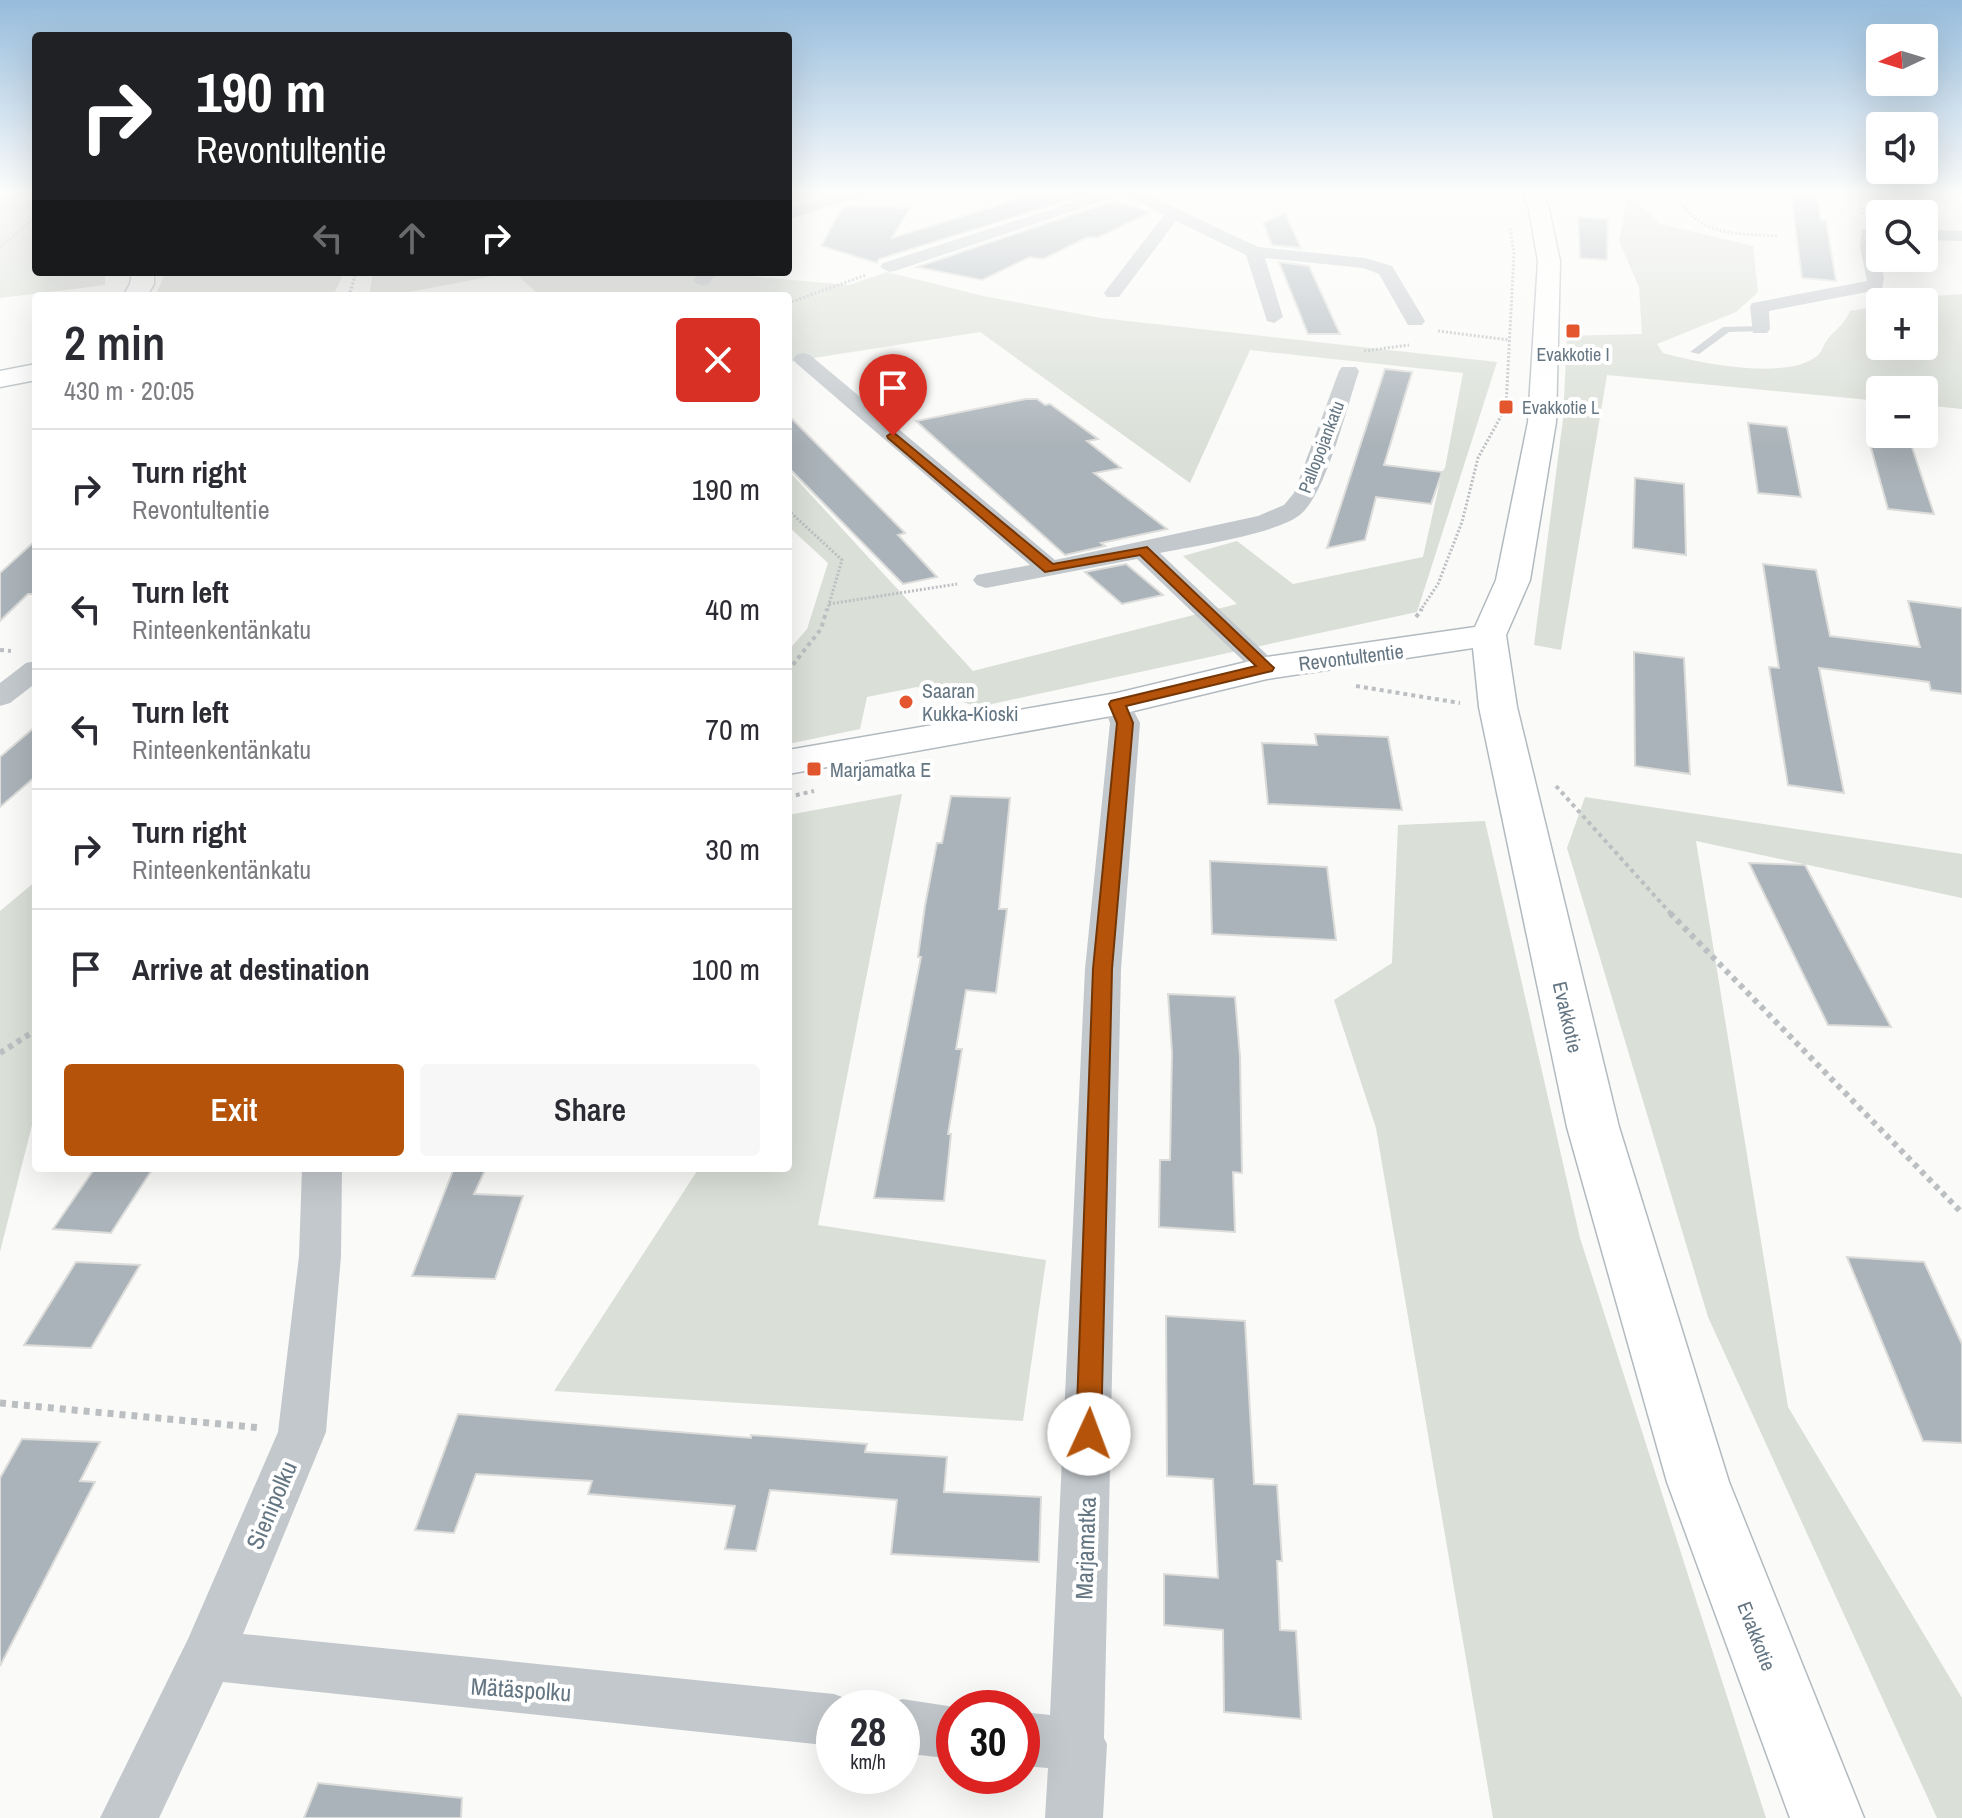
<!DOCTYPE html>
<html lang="en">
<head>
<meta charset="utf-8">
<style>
	:root { --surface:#fff; --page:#f7f7f7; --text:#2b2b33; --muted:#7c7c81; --line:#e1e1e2; --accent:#b45309 }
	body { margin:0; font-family:"Archivo Narrow",sans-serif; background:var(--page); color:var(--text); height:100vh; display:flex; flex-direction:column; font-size:30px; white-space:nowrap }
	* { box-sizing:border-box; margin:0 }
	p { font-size:26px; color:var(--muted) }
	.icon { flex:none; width:44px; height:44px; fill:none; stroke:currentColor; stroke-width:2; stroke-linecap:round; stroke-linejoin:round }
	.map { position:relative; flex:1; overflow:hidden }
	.side { position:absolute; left:32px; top:292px; width:760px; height:880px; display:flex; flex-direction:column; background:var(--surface); border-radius:8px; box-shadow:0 8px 32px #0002 }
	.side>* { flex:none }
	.hud { position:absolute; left:32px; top:32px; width:760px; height:244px; border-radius:8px; box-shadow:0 8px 32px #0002; background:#202124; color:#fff; overflow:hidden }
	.needle { width:52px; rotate:266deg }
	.fabs { position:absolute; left:1866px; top:24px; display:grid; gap:16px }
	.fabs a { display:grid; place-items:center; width:72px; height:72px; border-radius:8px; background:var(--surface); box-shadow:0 8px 32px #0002; font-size:40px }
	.speed { position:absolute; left:816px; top:1690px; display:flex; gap:16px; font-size:40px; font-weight:700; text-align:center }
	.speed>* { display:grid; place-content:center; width:104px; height:104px; border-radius:50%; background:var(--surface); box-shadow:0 8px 32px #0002; line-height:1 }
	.speed small { font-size:20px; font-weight:400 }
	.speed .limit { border:12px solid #d22; background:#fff; color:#111 }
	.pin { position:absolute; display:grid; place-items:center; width:68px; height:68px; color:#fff; margin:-82px -34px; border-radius:50% 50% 50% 0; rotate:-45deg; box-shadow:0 0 8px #0007 }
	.pin .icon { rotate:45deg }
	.me { position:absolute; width:88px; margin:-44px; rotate:2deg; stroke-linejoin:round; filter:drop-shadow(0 0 6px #0008) }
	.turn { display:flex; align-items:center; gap:28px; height:168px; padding:0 32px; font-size:36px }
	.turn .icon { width:104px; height:104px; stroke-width:2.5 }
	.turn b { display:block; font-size:56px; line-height:68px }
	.lanes { display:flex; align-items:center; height:76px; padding:0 32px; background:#0003; justify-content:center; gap:40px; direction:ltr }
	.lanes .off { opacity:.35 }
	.round { display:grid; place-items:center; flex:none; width:84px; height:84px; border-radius:8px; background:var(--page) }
	.summary { display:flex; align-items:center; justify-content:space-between; height:136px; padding:0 32px }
	h1 { font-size:48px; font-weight:600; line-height:60px }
	.button { display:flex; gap:16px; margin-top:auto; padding:16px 32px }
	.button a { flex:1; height:92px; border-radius:8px; background:var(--accent); color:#fff; font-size:32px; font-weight:600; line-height:92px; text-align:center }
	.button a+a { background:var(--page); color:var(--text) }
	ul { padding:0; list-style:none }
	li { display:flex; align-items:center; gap:24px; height:120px; padding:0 32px; border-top:2px solid var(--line) }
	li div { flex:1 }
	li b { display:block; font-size:30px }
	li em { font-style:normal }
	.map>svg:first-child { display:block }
	.green { fill:#dadfd7 }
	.building { fill:#aab3b9; stroke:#dcdcda; stroke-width:2 }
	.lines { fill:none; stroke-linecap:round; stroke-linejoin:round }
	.secondary-casing { stroke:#b3babf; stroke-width:3 }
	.path-far3 { stroke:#bbbfc2; stroke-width:3; stroke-dasharray:2 2; stroke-linecap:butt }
	.path-far2 { stroke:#bbbfc2; stroke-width:4; stroke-dasharray:4 4; stroke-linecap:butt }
	.path-far1 { stroke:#bbbfc2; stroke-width:6; stroke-dasharray:5 5; stroke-linecap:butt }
	.path { stroke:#bbbfc2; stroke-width:7; stroke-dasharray:6 6; stroke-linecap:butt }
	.lane { fill:#c3c8cc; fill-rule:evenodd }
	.street { fill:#c3c8cc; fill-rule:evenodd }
	.secondary { fill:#fff; fill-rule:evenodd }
	.route { fill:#b45309; stroke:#753606; stroke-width:2 }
	.poi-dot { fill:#e4572e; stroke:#fff; stroke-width:3 }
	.labels { text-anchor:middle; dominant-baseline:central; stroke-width:8; stroke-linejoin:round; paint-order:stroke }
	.far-poi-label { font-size:18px; fill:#657683; stroke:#fff }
	.far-street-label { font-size:18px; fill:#657683; stroke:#fff }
	.street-label { font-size:20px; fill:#657683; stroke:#fff }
	.poi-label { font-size:20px; fill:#657683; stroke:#fff; text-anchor:start }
	.near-street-label { font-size:24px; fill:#657683; stroke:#fff }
</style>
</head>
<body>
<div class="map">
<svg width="1962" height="1818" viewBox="0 0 1962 1818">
	<rect width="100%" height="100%" fill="#fafaf8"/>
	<g class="green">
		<polygon points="0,193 26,193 22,202 36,205 36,272 105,272 105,285 0,298"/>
		<path d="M1628 194 1660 224 1753 246 1758 292 1736 312 1657 344 1663 353C1699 363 1786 381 1817 356 1823 351 1823 345 1827 340 1836 328 1843 327 1850 311L1880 306V346H1924V302H1912L1920 297 1962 294V409L1924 405V390H1880V401L1607 375 1561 650 1534 645 1563 419 1567 336 1642 334 1639 287 1619 241Z"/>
		<polygon points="166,272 344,272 333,296 155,296"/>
		<polygon points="373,272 513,272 389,296 369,296"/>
		<polygon points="514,272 700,272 849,285 887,272 983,296 1101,318 1497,362 1417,612 978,707 917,687 867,697 860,729 788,744 788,651 807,629 828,563 788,526 788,470 973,671 1237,604 1183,556 1237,541 1293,584 1423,557 1442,472 1445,468 1463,373 1250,350 1190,483 980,332 788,362 788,296 540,296"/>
		<polygon points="902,794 818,1225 1046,1260 1023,1421 554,1391 699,1168 788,1168 788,815"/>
		<polygon points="1585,797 1962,854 1962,898 1696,841 1788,1407 1962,1698 1962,1818 1937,1818 1708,1317 1567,848"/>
		<polygon points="1485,821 1580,1238 1766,1818 1493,1818 1376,1128 1334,1000 1392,963 1398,825"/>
		<polygon points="36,881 36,1109 0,1252 0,911"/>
	</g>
	<g class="building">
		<polygon points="1038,193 1088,194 879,259 877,263 821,246 843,206 910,208 892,238"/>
		<polygon points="1791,193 1816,193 1821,220 1826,220 1836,281 1802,278"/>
		<polygon points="1113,201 1151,212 1097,238 1088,237 1043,259 1030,257 982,280 917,267"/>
		<polygon points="1285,213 1301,248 1272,245 1263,223"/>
		<polygon points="1578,217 1608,219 1607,260 1580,258"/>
		<polygon points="1279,262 1309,266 1340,334 1308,334"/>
		<polygon points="1385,369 1412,372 1384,465 1442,472 1431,504 1376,497 1365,540 1327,548"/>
		<polygon points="1026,399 1037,399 1045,405 1050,404 1098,439 1087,441 1121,468 1094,473 1167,529 1101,543 1105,546 1065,555 916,421"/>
		<polygon points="788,415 905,533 898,535 937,577 903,584 788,467"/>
		<polygon points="1748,423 1787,427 1801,497 1758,493"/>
		<polygon points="1868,437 1910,441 1934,514 1888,509"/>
		<polygon points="1635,478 1684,484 1686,555 1633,548"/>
		<polygon points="36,540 36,594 28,594 0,621 0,573"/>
		<polygon points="1126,564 1163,595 1122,604 1085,572"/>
		<polygon points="1763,564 1816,570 1830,636 1920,647 1908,601 1962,608 1962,694 1931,690 1929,682 1819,668 1844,793 1788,785 1769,667 1779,668"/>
		<polygon points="1634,652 1684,658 1690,774 1635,766"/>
		<polygon points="36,726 36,776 0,807 0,757"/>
		<polygon points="1315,734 1388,737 1402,810 1268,804 1262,743 1317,745"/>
		<polygon points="951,796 1010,798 999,909 1007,909 996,993 966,990 956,1049 962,1049 948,1134 951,1134 944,1201 874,1198 921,957 918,957 925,906 937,843 942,843"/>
		<polygon points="1210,861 1327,867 1336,940 1212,934"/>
		<polygon points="1749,863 1805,865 1891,1027 1828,1025"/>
		<polygon points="1168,994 1235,997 1240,1057 1242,1173 1233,1172 1235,1232 1159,1227 1160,1160 1170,1160 1172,1053"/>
		<polygon points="95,1168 153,1168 111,1233 53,1229"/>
		<polygon points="454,1168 486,1168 474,1194 523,1196 495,1279 412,1276"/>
		<polygon points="1847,1257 1924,1262 1962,1344 1962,1443 1923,1441"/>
		<polygon points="76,1262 140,1265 91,1348 24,1345"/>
		<polygon points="1166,1316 1245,1321 1254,1484 1277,1485 1282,1561 1277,1561 1280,1630 1296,1631 1301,1719 1224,1712 1223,1630 1164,1625 1164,1574 1218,1578 1213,1479 1167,1476"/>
		<polygon points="458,1414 751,1438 751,1435 867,1444 865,1452 947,1457 944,1492 1041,1497 1039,1562 891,1554 897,1500 770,1490 756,1551 725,1549 735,1506 588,1494 592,1481 476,1474 454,1533 415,1530"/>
		<polygon points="22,1439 100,1442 80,1481 95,1482 0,1666 0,1478"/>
		<polygon points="318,1783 462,1798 461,1818 304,1818"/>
	</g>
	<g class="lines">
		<g class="secondary-casing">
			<g id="secondary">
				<polygon points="1522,193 1542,193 1548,205 1560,261 1556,422 1530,580 1506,635 1517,707 1619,1127 1729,1482 1864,1818 1790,1818 1667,1482 1567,1127 1479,707 1473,648 1267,679 1117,715 788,774 788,750 1117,693 1267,657 1475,627 1496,580 1528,422 1538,261 1528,205"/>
				<polygon points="132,272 154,272 154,284 147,296 123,296 130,284"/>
				<polygon points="36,364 36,380 0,387 0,371"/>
			</g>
		</g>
		<g class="path-far3">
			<path d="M1675 193C1698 237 1733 233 1777 236"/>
			<polyline points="1857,193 1863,215"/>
			<polyline points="0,247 36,217"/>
			<polyline points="349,296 356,272"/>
			<polyline points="788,303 866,275"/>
			<polyline points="1438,331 1510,340"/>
			<polyline points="1364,351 1409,345"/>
			<polyline points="788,510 842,560 827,611"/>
			<polyline points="829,604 957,584"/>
			<polyline points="1420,611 1438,584 1462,522 1478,458 1506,407 1514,253 1510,228"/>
		</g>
		<g class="path-far2">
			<polyline points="1416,617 1422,609"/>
			<polyline points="0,650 11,651"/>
			<polyline points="788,671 821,629 827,609"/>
			<polyline points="1356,686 1460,703"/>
			<polyline points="1556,786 1672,915"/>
			<polyline points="788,797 814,791"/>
		</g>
		<g class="path-far1">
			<polyline points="1670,913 1962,1213"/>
			<polyline points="0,1053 36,1030"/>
		</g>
		<polyline class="path" points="0,1403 262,1428"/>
		<polygon class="lane" points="1760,326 1764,327 1764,331 1729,332 1699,354 1690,352 1723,327"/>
		<g class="street">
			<polygon points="842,193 866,193 864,196 788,219 788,209"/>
			<polygon points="1102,193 1144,193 1258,247 1365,258 1392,266 1425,321 1422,325 1408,325 1379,274 1363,268 1265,258 1283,317 1274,323 1267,321 1246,255 1176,221 1119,297 1107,297 1104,293 1107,289 1164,215 1124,194 895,271 889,272 880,267 883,263"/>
			<polygon points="1868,229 1880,229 1880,239 1876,240 1884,278 1882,289 1769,311 1770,329 1767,333 1753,333 1750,307 1752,303 1867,281 1860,247 1862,230"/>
			<polygon points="1924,230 1962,231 1962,241 1924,240"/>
			<polygon points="699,272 717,272 708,285 702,286 693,281"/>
			<path d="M803 353 810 355 1055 560 1258 516 1284 505 1294 493 1339 371 1342 367H1356L1359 371C1347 406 1327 490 1302 513 1280 534 1192 546 1160 553L1281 668 1277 674 1267 676 1257 674 1137 559 986 588 977 585 973 580 977 575 1030 565 796 363 793 359 796 355Z"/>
			<polygon points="36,661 36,683 10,703 0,706 0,683 26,663"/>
			<polygon points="1117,695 1127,698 1140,723 1121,969 1104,1738 1107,1744 1103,1818 1045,1818 1048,1768 1022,1766 1022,1712 1050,1715 1085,969 1110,723 1103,704 1107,698"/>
			<polygon points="302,1168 342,1168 341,1256 326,1432 243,1634 834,1694 853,1701 856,1708 834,1708 834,1746 223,1682 159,1818 100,1818 188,1639 278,1432 299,1256"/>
			<polygon points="902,1699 961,1708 954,1708 954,1759 902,1753 902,1708 882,1708"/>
		</g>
		<use href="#secondary" class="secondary"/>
	</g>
	<linearGradient id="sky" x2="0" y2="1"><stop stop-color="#96bcdc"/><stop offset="0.43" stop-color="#fdfdfc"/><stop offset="1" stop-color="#fdfdfc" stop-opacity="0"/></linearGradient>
	<rect width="1962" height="447" fill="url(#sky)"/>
	<polygon class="route" points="893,432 1053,564 1147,547 1274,668 1272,671 1126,706 1133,723 1112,969 1101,1434 1098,1441 1089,1444 1080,1441 1076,1434 1093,969 1117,723 1109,704 1111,701 1256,666 1140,555 1045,572 888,438 887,436"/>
	<g class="poi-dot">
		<rect x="1565" y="323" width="16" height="16" rx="4"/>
		<rect x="1498" y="399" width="16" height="16" rx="4"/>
		<circle cx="906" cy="702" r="8"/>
		<rect x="806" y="761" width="16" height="16" rx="4"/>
	</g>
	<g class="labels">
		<g class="far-poi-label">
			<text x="1573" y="354">Evakkotie I</text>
			<text x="1522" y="407" text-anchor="start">Evakkotie L</text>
		</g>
		<g class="far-street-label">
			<text transform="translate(1321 447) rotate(-69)">Pallopojankatu</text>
		</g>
		<g class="street-label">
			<text transform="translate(1351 657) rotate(-7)">Revontultentie</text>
			<text transform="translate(1568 1017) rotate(77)">Evakkotie</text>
			<text transform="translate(1757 1636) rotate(69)">Evakkotie</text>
		</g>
		<g class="poi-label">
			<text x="922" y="690">Saaran<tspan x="922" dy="23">Kukka-Kioski</tspan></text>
			<text x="830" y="769">Marjamatka E</text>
		</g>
		<g class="near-street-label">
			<text transform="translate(271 1505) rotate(-67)">Sienipolku</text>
			<text transform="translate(1085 1548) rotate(-88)">Marjamatka</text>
			<text transform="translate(521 1689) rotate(4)">Mätäspolku</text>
		</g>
	</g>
</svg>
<div class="fabs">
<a><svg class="needle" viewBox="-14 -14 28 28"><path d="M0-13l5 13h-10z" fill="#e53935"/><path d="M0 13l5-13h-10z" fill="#7c7c81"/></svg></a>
<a><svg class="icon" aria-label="sound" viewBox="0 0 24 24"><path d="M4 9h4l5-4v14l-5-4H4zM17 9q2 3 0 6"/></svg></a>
<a><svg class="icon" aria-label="search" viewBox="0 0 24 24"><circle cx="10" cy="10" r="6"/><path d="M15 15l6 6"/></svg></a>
<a>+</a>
<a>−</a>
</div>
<div class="speed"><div>28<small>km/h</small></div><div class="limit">30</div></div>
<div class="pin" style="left:893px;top:436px;background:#d93025"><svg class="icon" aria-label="arrive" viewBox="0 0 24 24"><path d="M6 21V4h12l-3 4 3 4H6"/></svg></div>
<svg class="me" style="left:1089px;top:1434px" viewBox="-20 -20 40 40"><circle r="19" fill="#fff"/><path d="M0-13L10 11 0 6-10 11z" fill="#b45309"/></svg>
<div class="hud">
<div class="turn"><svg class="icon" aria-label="right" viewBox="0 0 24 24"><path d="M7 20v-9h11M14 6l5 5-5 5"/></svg><div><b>190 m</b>Revontultentie</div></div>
<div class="lanes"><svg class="icon off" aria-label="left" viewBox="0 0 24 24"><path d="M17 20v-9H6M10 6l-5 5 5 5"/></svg><svg class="icon off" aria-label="ahead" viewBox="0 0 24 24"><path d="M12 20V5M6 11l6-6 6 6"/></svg><svg class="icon" aria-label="right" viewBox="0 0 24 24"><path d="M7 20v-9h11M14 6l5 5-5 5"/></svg></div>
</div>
<section class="side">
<div class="summary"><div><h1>2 min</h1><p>430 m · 20:05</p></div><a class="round" style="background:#d93025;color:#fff"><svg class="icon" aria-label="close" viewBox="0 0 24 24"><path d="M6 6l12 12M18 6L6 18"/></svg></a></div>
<ul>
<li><svg class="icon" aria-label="right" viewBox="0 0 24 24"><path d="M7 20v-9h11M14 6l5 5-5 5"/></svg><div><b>Turn right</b><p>Revontultentie</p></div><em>190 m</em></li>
<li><svg class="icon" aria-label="left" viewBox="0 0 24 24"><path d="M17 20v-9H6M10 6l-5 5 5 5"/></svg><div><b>Turn left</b><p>Rinteenkentänkatu</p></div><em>40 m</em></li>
<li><svg class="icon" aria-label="left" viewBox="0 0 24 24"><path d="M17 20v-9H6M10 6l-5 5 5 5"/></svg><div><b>Turn left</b><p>Rinteenkentänkatu</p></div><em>70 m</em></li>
<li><svg class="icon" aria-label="right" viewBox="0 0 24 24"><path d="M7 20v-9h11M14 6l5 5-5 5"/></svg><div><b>Turn right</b><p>Rinteenkentänkatu</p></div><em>30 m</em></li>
<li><svg class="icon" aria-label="arrive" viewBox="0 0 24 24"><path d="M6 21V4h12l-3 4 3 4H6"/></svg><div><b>Arrive at destination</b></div><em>100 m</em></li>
</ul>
<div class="button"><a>Exit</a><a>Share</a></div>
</section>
</div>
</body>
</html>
